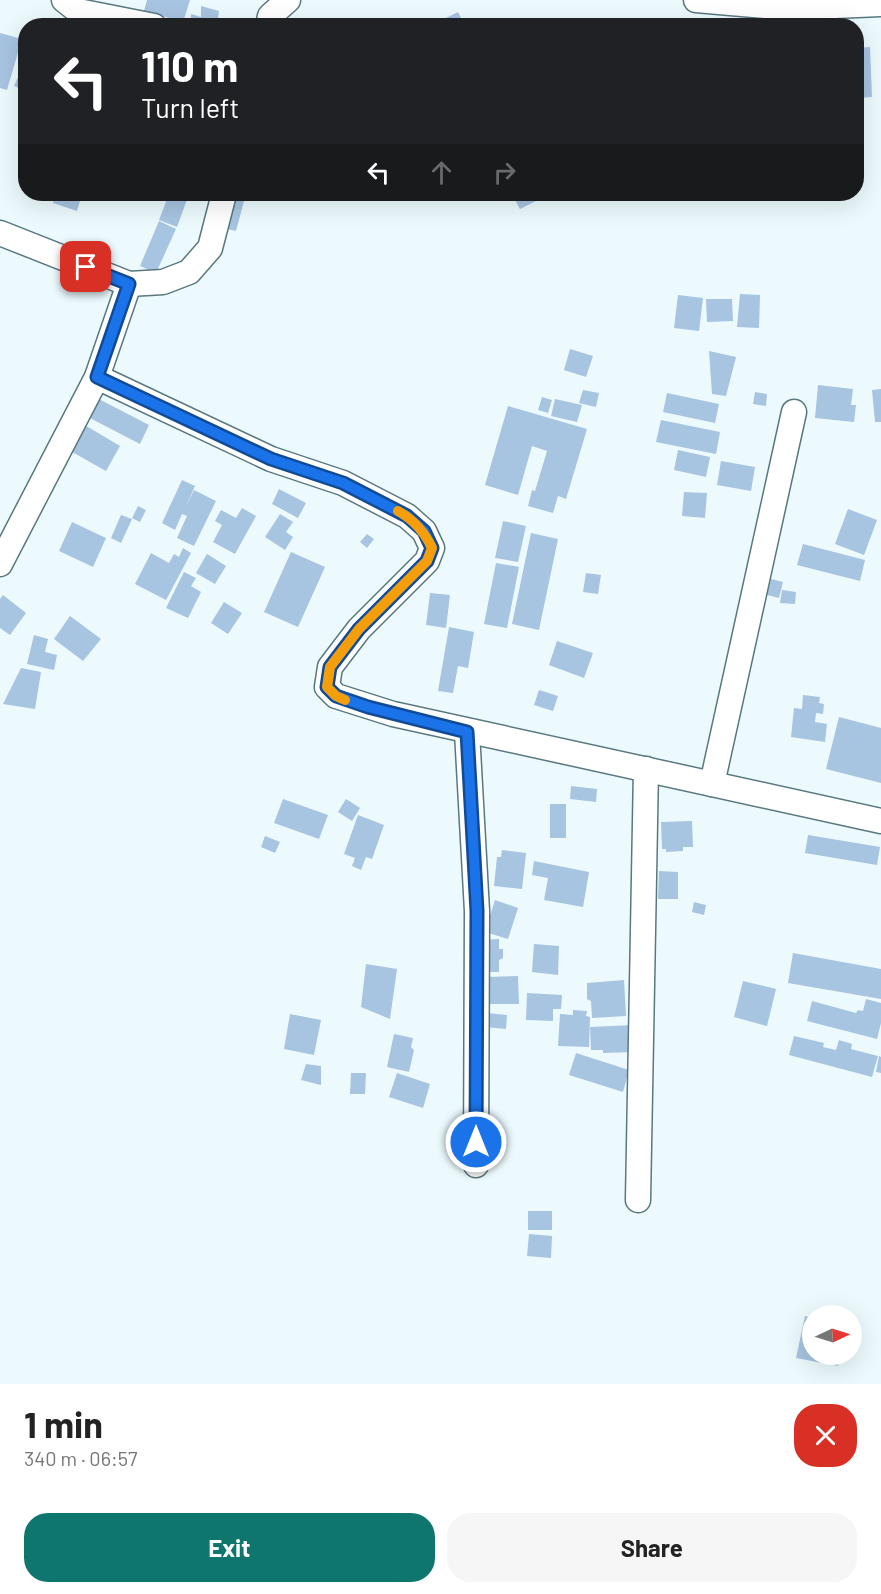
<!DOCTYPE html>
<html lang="en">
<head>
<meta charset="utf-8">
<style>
	:root { --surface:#fff; --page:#f6f6f6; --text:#222; --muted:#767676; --accent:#0f766e }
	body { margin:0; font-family:Barlow,sans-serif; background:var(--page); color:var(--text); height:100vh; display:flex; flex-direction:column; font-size:22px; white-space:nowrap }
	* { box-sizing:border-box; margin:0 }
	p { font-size:20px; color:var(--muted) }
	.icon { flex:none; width:33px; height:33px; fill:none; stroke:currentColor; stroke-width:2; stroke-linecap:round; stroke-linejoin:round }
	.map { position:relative; height:1384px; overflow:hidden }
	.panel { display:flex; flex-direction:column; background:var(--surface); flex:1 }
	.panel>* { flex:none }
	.top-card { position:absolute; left:18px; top:18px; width:846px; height:183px; border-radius:24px; box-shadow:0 6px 24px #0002; background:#202124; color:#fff; overflow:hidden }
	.needle { width:39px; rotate:86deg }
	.controls { position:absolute; left:802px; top:1305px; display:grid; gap:12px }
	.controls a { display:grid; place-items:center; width:60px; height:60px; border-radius:50%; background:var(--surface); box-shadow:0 6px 24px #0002; font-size:30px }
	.pin { position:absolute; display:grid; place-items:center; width:51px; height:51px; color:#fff; margin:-26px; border-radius:12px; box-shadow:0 3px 9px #0006 }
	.me { position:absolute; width:66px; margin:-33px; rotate:0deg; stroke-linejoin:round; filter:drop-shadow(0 0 4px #0008) }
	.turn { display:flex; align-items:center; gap:21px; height:126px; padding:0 24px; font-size:27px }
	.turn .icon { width:78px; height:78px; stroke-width:2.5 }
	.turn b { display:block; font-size:42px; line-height:51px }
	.lanes { display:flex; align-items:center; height:57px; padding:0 24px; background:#0003; justify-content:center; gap:30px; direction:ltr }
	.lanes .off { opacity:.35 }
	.round { display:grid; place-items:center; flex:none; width:63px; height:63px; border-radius:24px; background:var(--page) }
	.head { display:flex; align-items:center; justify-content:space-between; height:102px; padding:0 24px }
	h1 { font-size:36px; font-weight:700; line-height:45px }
	.cta { display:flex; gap:12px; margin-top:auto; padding:12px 24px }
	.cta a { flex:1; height:69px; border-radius:24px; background:var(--accent); color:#fff; font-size:24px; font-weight:700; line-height:69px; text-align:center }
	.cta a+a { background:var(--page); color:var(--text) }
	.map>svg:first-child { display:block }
	.building { fill:#a7c4e1 }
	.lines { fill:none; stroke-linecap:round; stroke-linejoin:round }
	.street-casing { stroke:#587880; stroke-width:27 }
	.street { stroke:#fff; stroke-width:24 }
	.route-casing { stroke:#114b97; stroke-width:15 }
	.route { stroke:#1a73e8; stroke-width:10 }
	.slow { stroke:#f59e0b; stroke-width:10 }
</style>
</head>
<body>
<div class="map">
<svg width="881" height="1384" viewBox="0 0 881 1384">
	<rect width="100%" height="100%" fill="#ecfafe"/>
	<g class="building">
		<polygon points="147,0 190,0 183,22 144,11"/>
		<polygon points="201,6 219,11 217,26 190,26 191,14 201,17"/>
		<polygon points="458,12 465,26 445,26 442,20"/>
		<polygon points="611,21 611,26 596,26 596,22"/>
		<polygon points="0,33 22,39 7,90 0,88"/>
		<polygon points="870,47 872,97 856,98 856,48"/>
		<polygon points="26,60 26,91 14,86"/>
		<polygon points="56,194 82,194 77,211 53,203"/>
		<polygon points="169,194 189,194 177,227 159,220"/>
		<polygon points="512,194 550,194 520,209"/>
		<polygon points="553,194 568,194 555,199"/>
		<polygon points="226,197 244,201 236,231 218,227"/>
		<polygon points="159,221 176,229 156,273 140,266"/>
		<polygon points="740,294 760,295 759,328 737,327"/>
		<polygon points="678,295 703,298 699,331 674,328"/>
		<polygon points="706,299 732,299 733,321 707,322"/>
		<polygon points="570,349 593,356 586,377 564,370"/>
		<polygon points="709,351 736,357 726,396 712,394"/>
		<polygon points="818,385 853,389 851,405 856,405 854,422 815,418"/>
		<polygon points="881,389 881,422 875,422 872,390"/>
		<polygon points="583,390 599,393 596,407 579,403"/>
		<polygon points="755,392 767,394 766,406 753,404"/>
		<polygon points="667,393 719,404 715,423 663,412"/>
		<polygon points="95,397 149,425 140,444 86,416"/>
		<polygon points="542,397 552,400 548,413 538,410"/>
		<polygon points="555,399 582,405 577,422 551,416"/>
		<polygon points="508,406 587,429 566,499 558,496 553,513 528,506 532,490 535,491 547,451 532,446 518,495 485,485"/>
		<polygon points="661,420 720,432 716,454 656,442"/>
		<polygon points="83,424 120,446 106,471 58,444"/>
		<polygon points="678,450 710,457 706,477 674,470"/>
		<polygon points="721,461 755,467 751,491 717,485"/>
		<polygon points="182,480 195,486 185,508 194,490 216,501 194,546 177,538 187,516 182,514 175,530 162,523"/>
		<polygon points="279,489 306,503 298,518 272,504"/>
		<polygon points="684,492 707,493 705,518 682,516"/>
		<polygon points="138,506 146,510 140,522 132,518"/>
		<polygon points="242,508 256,516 235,554 213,542 222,525 215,521 221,510 236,518"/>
		<polygon points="848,509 877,520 864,555 835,544"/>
		<polygon points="280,514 293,522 286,532 293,537 285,550 265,537"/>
		<polygon points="121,515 132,519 121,543 111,538"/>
		<polygon points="503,521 526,526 518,562 495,558"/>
		<polygon points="72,522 106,538 93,567 59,551"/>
		<polygon points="531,533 558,539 539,630 512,624"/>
		<polygon points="367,534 374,539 367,548 360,542"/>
		<polygon points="803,544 865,560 860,581 797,565"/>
		<polygon points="183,548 191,553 166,600 135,584 151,553 169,563 174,554 179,557"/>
		<polygon points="291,552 325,567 298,627 264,612"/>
		<polygon points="207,554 226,566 215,584 196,573"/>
		<polygon points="496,563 519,567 507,628 484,624"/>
		<polygon points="184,572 196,578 191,586 201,592 188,618 166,608"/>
		<polygon points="586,573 601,575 598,594 583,592"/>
		<polygon points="771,579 783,582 779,598 767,595"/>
		<polygon points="782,590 796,592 795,604 780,603"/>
		<polygon points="430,593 450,595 446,628 426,625"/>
		<polygon points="3,595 26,613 10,635 0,628 0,599"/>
		<polygon points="224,602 242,613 228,634 211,623"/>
		<polygon points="70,616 101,639 83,661 54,639"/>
		<polygon points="449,627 474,632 468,668 458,666 453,693 438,691"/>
		<polygon points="34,635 48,639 45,652 57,655 54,670 27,664"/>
		<polygon points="557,641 593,653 584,678 549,665"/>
		<polygon points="21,668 41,672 35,709 3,704"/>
		<polygon points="539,690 558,696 553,711 534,705"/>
		<polygon points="803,695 820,697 819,703 824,704 823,714 816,713 815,722 827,724 825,742 791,737 794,708 802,709"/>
		<polygon points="839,717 881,728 881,783 826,769"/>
		<polygon points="571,786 597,789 596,802 570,799"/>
		<polygon points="283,799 328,815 319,839 274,823"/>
		<polygon points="346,799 360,808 352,821 338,812"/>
		<rect x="550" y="804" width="16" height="34"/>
		<polygon points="358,815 384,825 372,859 366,857 361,870 352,866 355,858 344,854"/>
		<polygon points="692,821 693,847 683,847 683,851 666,852 666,849 662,849 661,822"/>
		<polygon points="808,835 880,847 877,865 805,853"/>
		<polygon points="265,836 280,842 275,853 261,847"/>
		<polygon points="502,850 526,853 522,889 494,886 497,857 501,857"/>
		<polygon points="534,861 589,872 583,907 544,900 548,878 532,875"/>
		<polygon points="659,871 678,872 678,899 658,899"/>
		<polygon points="495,900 518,908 508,939 485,932"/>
		<polygon points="694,902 706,905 704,915 692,912"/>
		<polygon points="499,939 499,949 503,949 503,958 499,960 499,972 482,972 481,940"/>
		<polygon points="534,944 559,946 558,975 532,972"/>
		<polygon points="793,953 881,969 881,999 788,983"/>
		<polygon points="366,964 397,969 390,1019 361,1007"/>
		<polygon points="518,976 519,1004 486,1004 486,977"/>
		<polygon points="624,980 626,1016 592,1018 591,1001 587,999 587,983"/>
		<polygon points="743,981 776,989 767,1026 734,1017"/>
		<polygon points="527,993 562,995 561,1009 553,1009 553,1021 526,1020"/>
		<polygon points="866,999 881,1003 881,1023 877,1039 807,1021 812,1001 856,1013 858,1010 863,1011"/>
		<polygon points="573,1010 587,1011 586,1016 590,1017 589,1047 558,1046 560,1014 573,1015"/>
		<polygon points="487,1013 507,1015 506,1029 486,1027"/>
		<polygon points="290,1014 321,1020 314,1055 284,1049"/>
		<polygon points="633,1025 634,1052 603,1053 603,1050 591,1050 590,1027"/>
		<polygon points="394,1034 413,1038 411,1047 414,1050 409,1072 387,1067"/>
		<polygon points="794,1036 824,1043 823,1047 836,1050 839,1040 852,1044 851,1049 878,1056 872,1077 789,1055"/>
		<polygon points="576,1053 629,1070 623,1092 569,1075"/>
		<polygon points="879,1056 881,1057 881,1073 876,1072"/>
		<polygon points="306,1064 321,1066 321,1085 301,1080"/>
		<polygon points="351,1073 366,1073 365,1094 350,1094"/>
		<polygon points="397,1073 430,1084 423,1108 389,1097"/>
		<rect x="528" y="1211" width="24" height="19"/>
		<polygon points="529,1234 552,1236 551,1258 527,1256"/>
		<polygon points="805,1316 813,1318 813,1354 840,1354 838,1366 796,1358"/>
	</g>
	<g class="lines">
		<g class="street-casing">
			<g id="street">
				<polyline points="64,0 78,11 154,26"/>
				<polyline points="696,0 789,8 881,4"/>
				<polyline points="268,26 270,16 288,0"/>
				<polyline points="0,233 129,284 97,377 0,564"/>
				<polyline points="129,284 163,282 189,272 210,248 224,194"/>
				<polyline points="97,377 271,459 343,483 407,516 424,531 432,548 427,561 359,629 330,667 327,687 336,696 393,714 881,821"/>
				<polyline points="467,732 477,911 476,1165"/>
				<polyline points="712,784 794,412"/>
				<polyline points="638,1200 646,769"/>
			</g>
		</g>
		<use href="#street" class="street"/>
	</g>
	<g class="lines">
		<g class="route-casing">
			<polyline id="route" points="86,267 129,284 97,377 271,459 343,483 407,516 424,531 432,548 427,561 359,629 330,667 327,687 336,696 368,707 467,732 477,911 476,1142"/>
		</g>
		<use href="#route" class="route"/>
		<path class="slow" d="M345 700 336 696 327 687 330 667 359 629 427 561 432 548C424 531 414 520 398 511"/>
	</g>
</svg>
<div class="controls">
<a><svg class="needle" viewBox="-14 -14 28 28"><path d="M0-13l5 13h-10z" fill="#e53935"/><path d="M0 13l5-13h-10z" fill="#767676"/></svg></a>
</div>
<div class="pin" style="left:86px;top:267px;background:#d93025"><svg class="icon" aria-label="arrive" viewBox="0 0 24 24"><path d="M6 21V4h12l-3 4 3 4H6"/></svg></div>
<svg class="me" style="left:476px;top:1142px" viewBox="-20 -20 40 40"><circle r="17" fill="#1a73e8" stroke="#fff" stroke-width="3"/><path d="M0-11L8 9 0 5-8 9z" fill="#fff"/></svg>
<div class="top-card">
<div class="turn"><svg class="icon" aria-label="left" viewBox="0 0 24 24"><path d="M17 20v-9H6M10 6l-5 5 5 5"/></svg><div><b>110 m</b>Turn left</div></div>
<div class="lanes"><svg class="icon" aria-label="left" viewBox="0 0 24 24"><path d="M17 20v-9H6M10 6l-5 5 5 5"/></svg><svg class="icon off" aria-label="ahead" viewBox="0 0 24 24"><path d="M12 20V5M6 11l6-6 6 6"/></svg><svg class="icon off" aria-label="right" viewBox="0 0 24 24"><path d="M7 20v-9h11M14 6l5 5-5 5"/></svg></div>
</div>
</div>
<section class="panel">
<div class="head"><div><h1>1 min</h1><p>340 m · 06:57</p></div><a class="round" style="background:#d93025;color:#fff"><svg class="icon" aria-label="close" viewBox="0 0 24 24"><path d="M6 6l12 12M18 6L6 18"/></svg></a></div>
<div class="cta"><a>Exit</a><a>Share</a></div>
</section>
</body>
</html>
